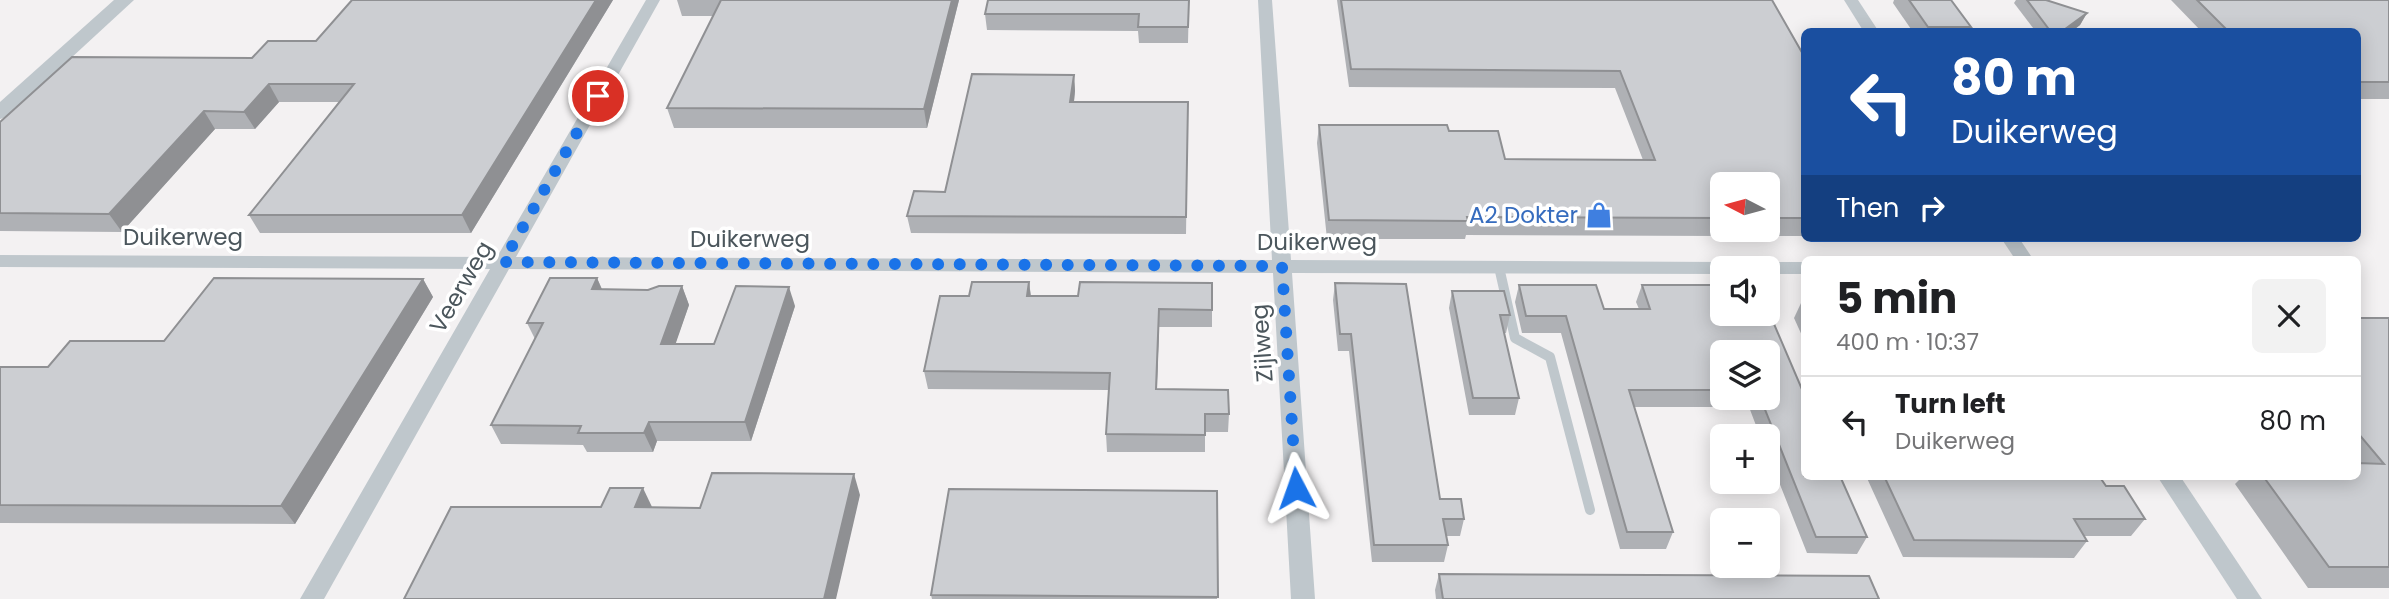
<!DOCTYPE html>
<html lang="en">
<head>
<meta charset="utf-8">
<style>
	:root { --surface:#fff; --page:#f2f2f2; --text:#202124; --muted:#757577; --line:#e0e0e0 }
	body { margin:0; font-family:Poppins,sans-serif; background:var(--page); color:var(--text); height:100vh; display:flex; flex-direction:column; font-size:26px; white-space:nowrap }
	* { box-sizing:border-box; margin:0 }
	p { font-size:23px; color:var(--muted) }
	.icon { flex:none; width:38px; height:38px; fill:none; stroke:currentColor; stroke-width:2; stroke-linecap:round; stroke-linejoin:round }
	.map { position:relative; flex:1; overflow:hidden }
	.sheet { position:absolute; left:1801px; top:256px; width:560px; height:224px; display:flex; flex-direction:column; background:var(--surface); border-radius:10px; box-shadow:0 4px 18px #0003 }
	.sheet>* { flex:none }
	.top-card { position:absolute; left:1801px; top:28px; width:560px; height:214px; border-radius:10px; box-shadow:0 4px 18px #0003; background:#1a4fa0; color:#fff; overflow:hidden }
	.needle { width:46px; rotate:276deg }
	.buttons { position:absolute; left:1710px; top:172px; display:grid; gap:14px }
	.buttons a { display:grid; place-items:center; width:70px; height:70px; border-radius:10px; background:var(--surface); box-shadow:0 4px 18px #0003; font-size:35px }
	.pin { position:absolute; display:grid; place-items:center; width:60px; height:60px; color:#fff; margin:-30px; border:4px solid #fff; border-radius:50%; box-shadow:0 2px 7px #0007 }
	.me { position:absolute; width:77px; margin:-38px; rotate:356deg; stroke-linejoin:round; filter:drop-shadow(0 0 5px #0008) }
	.turn { display:flex; align-items:center; gap:24px; height:147px; padding:0 35px; font-size:32px }
	.turn .icon { width:91px; height:91px; stroke-width:2.5 }
	.turn b { display:block; font-size:49px; line-height:60px }
	.then { display:flex; align-items:center; height:66px; padding:0 35px; background:#0003; gap:14px; font-size:26px }
	.round { display:grid; place-items:center; flex:none; width:74px; height:74px; border-radius:10px; background:var(--page) }
	.headline { display:flex; align-items:center; justify-content:space-between; height:119px; padding:0 35px }
	h1 { font-size:42px; font-weight:700; line-height:52px }
	ul { padding:0; list-style:none }
	li { display:flex; align-items:center; gap:21px; height:91px; padding:0 35px; border-top:2px solid var(--line) }
	li div { flex:1 }
	li b { display:block; font-size:26px }
	li em { font-style:normal }
	.map>svg:first-child { display:block }
	.lines { fill:none; stroke-linecap:round; stroke-linejoin:round }
	.service { stroke:#bfc7cc; stroke-width:10 }
	.minor { fill:#bfc7cc; fill-rule:evenodd }
	.tertiary { fill:#bfc7cc; fill-rule:evenodd }
	.wall { fill:#afb1b5; fill-rule:evenodd }
	.shaded-wall { fill:#8f9093 }
	.building { fill:#ccced2; stroke:#8f9093; stroke-width:2 }
	.route { stroke:#1a73e8; stroke-width:12; stroke-dasharray:0 21.6 }
	.labels { text-anchor:middle; dominant-baseline:central; stroke-width:7; stroke-linejoin:round; paint-order:stroke }
	.shop-label { font-size:23px; fill:#366cbe; stroke:#fff; text-anchor:end }
	.street-label { font-size:23px; fill:#4b565c; stroke:#fff }
</style>
</head>
<body>
<div class="map">
<svg width="2389" height="599" viewBox="0 0 2389 599">
	<rect width="100%" height="100%" fill="#f3f1f2"/>
	<g class="lines">
		<polyline class="service" points="1499,267 1515,338 1550,357 1590,510"/>
		<g class="minor">
			<polygon points="646,0 660,0 516,257 1272,260 1258,0 1272,0 1291,260 1722,262 1729,264 1731,268 1722,268 1722,274 1292,273 1315,599 1291,599 1273,273 509,269 324,599 300,599 490,269 0,267 0,255 497,257"/>
			<polygon points="1844,0 1858,0 1879,32 1864,32"/>
			<polygon points="2001,238 2019,238 2033,259 2015,259"/>
			<polygon points="1768,262 1804,262 1804,274 1768,274 1768,268 1759,268 1761,264"/>
			<polygon points="2157,476 2180,476 2262,599 2237,599"/>
		</g>
		<polygon class="tertiary" points="114,0 134,0 7,117 0,119 0,102"/>
	</g>
	<g class="wall">
		<polygon points="613,0 471,233 260,233 249,215 339,102 279,102 255,129 215,129 122,232 0,231 0,122 316,41"/>
		<polygon points="677,0 959,0 927,128 674,128 667,108 713,16 682,16"/>
		<polygon points="1189,0 1188,43 1139,43 1138,31 987,30 985,14"/>
		<polygon points="1337,0 1772,0 1804,56 1804,236 1757,236 1754,229 1768,229 1768,184 1722,184 1722,229 1723,229 1721,236 1466,235 1465,239 1327,239 1317,143 1319,125 1449,131 1505,159 1643,160 1615,88 1349,87"/>
		<polygon points="1894,0 1951,0 1971,27 1969,32 1913,32 1893,3"/>
		<polygon points="2016,0 2046,0 2087,13 2080,25 2071,32 2036,32 2014,3"/>
		<polygon points="2171,0 2389,0 2389,99 2357,99 2357,32 2202,32"/>
		<polygon points="1074,75 1075,91 1074,102 1188,102 1186,234 911,233 907,216 945,192"/>
		<polygon points="597,278 602,289 648,290 682,286 689,305 675,344 714,344 795,306 751,441 657,441 653,452 587,452 583,445 501,444 491,425 535,339 527,323"/>
		<polygon points="423,279 433,297 295,524 0,523 0,367 48,367 164,341"/>
		<polygon points="1029,282 1031,296 1078,296 1212,283 1212,327 1159,327 1157,389 1229,414 1228,432 1205,432 1205,452 1107,452 1106,434 1109,390 928,389 924,371"/>
		<polygon points="1335,283 1440,499 1464,519 1460,536 1446,536 1448,545 1444,562 1372,562 1349,351 1338,351 1333,300"/>
		<path d="M1519 285 1604 309H1639L1636 302 1642 285H1722L1867 537 1857 554 1807 553 1768 454V436H1760L1749 407H1634L1673 532 1666 549H1620L1561 333H1522L1515 302ZM1722 352 1768 397H1722Z"/>
		<polygon points="1452,291 1510,315 1506,333 1504,333 1519,398 1515,415 1469,415 1449,308"/>
		<polygon points="1802,301 1804,301 1804,340 1794,318"/>
		<polygon points="2357,318 2389,318 2389,588 2308,588 2235,484 2243,476 2357,476"/>
		<polygon points="1866,476 2099,476 2106,486 2145,519 2131,536 2084,536 2087,541 2074,558 1903,557"/>
		<polygon points="1217,491 1217,599 932,599 931,595"/>
		<polygon points="1439,574 1879,599 1436,599 1435,590"/>
	</g>
	<g class="shaded-wall">
		<polygon points="596,0 613,0 471,233 462,215"/>
		<polygon points="952,0 959,0 927,128 924,109"/>
		<polygon points="2087,13 2080,25 2071,32 2061,32"/>
		<polygon points="1074,75 1075,91 1072,118 1070,102"/>
		<polygon points="269,84 279,102 255,129 244,112"/>
		<polygon points="204,111 215,129 122,232 109,214"/>
		<polygon points="1746,179 1744,184 1734,184"/>
		<polygon points="1722,189 1722,204 1716,192"/>
		<polygon points="597,278 605,297 592,289"/>
		<polygon points="423,279 433,297 295,524 281,506"/>
		<polygon points="1029,282 1031,299 1027,296"/>
		<polygon points="682,286 689,305 669,363 661,344"/>
		<polygon points="789,287 795,306 751,441 745,422"/>
		<polygon points="1159,309 1159,327 1156,407 1156,389"/>
		<polygon points="649,422 657,441 653,452 644,433"/>
		<polygon points="854,474 860,495 836,599 824,599"/>
		<polygon points="643,488 653,509 635,507"/>
	</g>
	<g class="building">
		<polygon points="352,0 596,0 462,215 249,215 354,84 269,84 244,112 204,111 109,214 0,213 0,122 72,57 252,58 268,41 316,41"/>
		<polygon points="721,0 952,0 924,109 667,108"/>
		<polygon points="988,0 1189,0 1188,27 1138,27 1139,14 985,14"/>
		<polygon points="1341,0 1772,0 1804,56 1804,218 1768,218 1768,184 1748,184 1746,179 1734,184 1722,184 1722,189 1716,192 1722,205 1722,218 1467,217 1468,221 1329,220 1319,125 1447,125 1449,131 1498,131 1505,159 1655,160 1620,71 1351,69"/>
		<polygon points="1909,0 1951,0 1971,27 1928,27"/>
		<polygon points="2027,0 2046,0 2087,13 2061,32 2051,32"/>
		<polygon points="2197,0 2389,0 2389,82 2357,82 2357,32 2229,32"/>
		<polygon points="972,74 1074,75 1070,102 1188,102 1186,217 907,216 914,191 945,192"/>
		<polygon points="214,278 423,279 281,506 0,505 0,367 48,367 70,341 164,341"/>
		<polygon points="550,278 597,278 592,289 648,290 659,286 682,286 661,344 714,344 736,286 789,287 745,422 649,422 644,433 578,433 581,426 491,425 543,323 527,323"/>
		<polygon points="972,282 1029,282 1027,296 1078,296 1080,282 1212,283 1212,310 1159,309 1156,389 1228,390 1229,414 1205,414 1205,435 1106,434 1110,373 924,371 940,296 969,296"/>
		<polygon points="1335,283 1406,284 1440,499 1461,499 1464,519 1443,519 1448,545 1374,545 1351,334 1340,334"/>
		<polygon points="1519,285 1596,285 1604,309 1650,309 1642,285 1722,285 1722,313 1768,313 1768,310 1804,394 1804,476 1840,476 1867,537 1816,537 1760,397 1768,397 1768,352 1722,352 1722,390 1629,390 1673,532 1627,532 1566,316 1526,316"/>
		<polygon points="1452,291 1504,291 1510,315 1500,315 1519,398 1473,398"/>
		<polygon points="2357,318 2389,318 2389,567 2329,567 2263,476 2357,476 2357,463 2384,464 2357,432"/>
		<polygon points="712,473 854,474 824,599 404,599 451,507 601,507 610,488 643,488 635,507 700,508"/>
		<polygon points="1884,476 2099,476 2106,486 2124,486 2145,519 2074,519 2087,541 1914,540"/>
		<polygon points="949,489 1217,491 1218,597 931,595"/>
		<polygon points="1439,574 1869,576 1879,599 1443,599"/>
	</g>
	<g class="lines">
		<polyline class="route" points="598,96 503,262 1282,266 1296,488"/>
	</g>
	<defs>
		<g id="shop-bare" transform="scale(2.1)"><path d="M-5-2.5h2.3a2.7 3.5 0 0 1 5.4 0H5L5.5 6h-11ZM-1.5-2.5h3a1.5 2.3 0 0 0-3 0Z" fill="#3f7fe0" stroke="#fff" stroke-width="2.5" paint-order="stroke"/></g>
	</defs>
	<g fill-rule="evenodd">
		<use href="#shop-bare" x="1599" y="215"/>
	</g>
	<g class="labels">
		<g class="shop-label">
			<text x="1578" y="215">A2 Dokter</text>
		</g>
		<g class="street-label">
			<text x="183" y="237">Duikerweg</text>
			<text x="750" y="239">Duikerweg</text>
			<text x="1317" y="242">Duikerweg</text>
			<text transform="translate(461 287) rotate(-60)">Veerweg</text>
			<text transform="translate(1262 343) rotate(-94)">Zijlweg</text>
		</g>
	</g>
</svg>
<div class="buttons">
<a><svg class="needle" viewBox="-14 -14 28 28"><path d="M0-13l5 13h-10z" fill="#e53935"/><path d="M0 13l5-13h-10z" fill="#757577"/></svg></a>
<a><svg class="icon" aria-label="sound" viewBox="0 0 24 24"><path d="M4 9h4l5-4v14l-5-4H4zM17 9q2 3 0 6"/></svg></a>
<a><svg class="icon" aria-label="layers" viewBox="0 0 24 24"><path d="M12 4l9 5-9 5-9-5zM3 14l9 5 9-5"/></svg></a>
<a>+</a>
<a>−</a>
</div>
<div class="pin" style="left:598px;top:96px;background:#d93025"><svg class="icon" aria-label="arrive" viewBox="0 0 24 24"><path d="M6 21V4h12l-3 4 3 4H6"/></svg></div>
<svg class="me" style="left:1296px;top:488px" viewBox="-20 -20 40 40"><path d="M0-17L14 15 0 8-14 15z" fill="#1a73e8" stroke="#fff" stroke-width="4"/></svg>
<div class="top-card">
<div class="turn"><svg class="icon" aria-label="left" viewBox="0 0 24 24"><path d="M17 20v-9H6M10 6l-5 5 5 5"/></svg><div><b>80 m</b>Duikerweg</div></div>
<div class="then">Then<svg class="icon" aria-label="right" viewBox="0 0 24 24"><path d="M7 20v-9h11M14 6l5 5-5 5"/></svg></div>
</div>
<section class="sheet">
<div class="headline"><div><h1>5 min</h1><p>400 m · 10:37</p></div><a class="round"><svg class="icon" aria-label="close" viewBox="0 0 24 24"><path d="M6 6l12 12M18 6L6 18"/></svg></a></div>
<ul>
<li><svg class="icon" aria-label="left" viewBox="0 0 24 24"><path d="M17 20v-9H6M10 6l-5 5 5 5"/></svg><div><b>Turn left</b><p>Duikerweg</p></div><em>80 m</em></li>
</ul>
</section>
</div>
</body>
</html>
